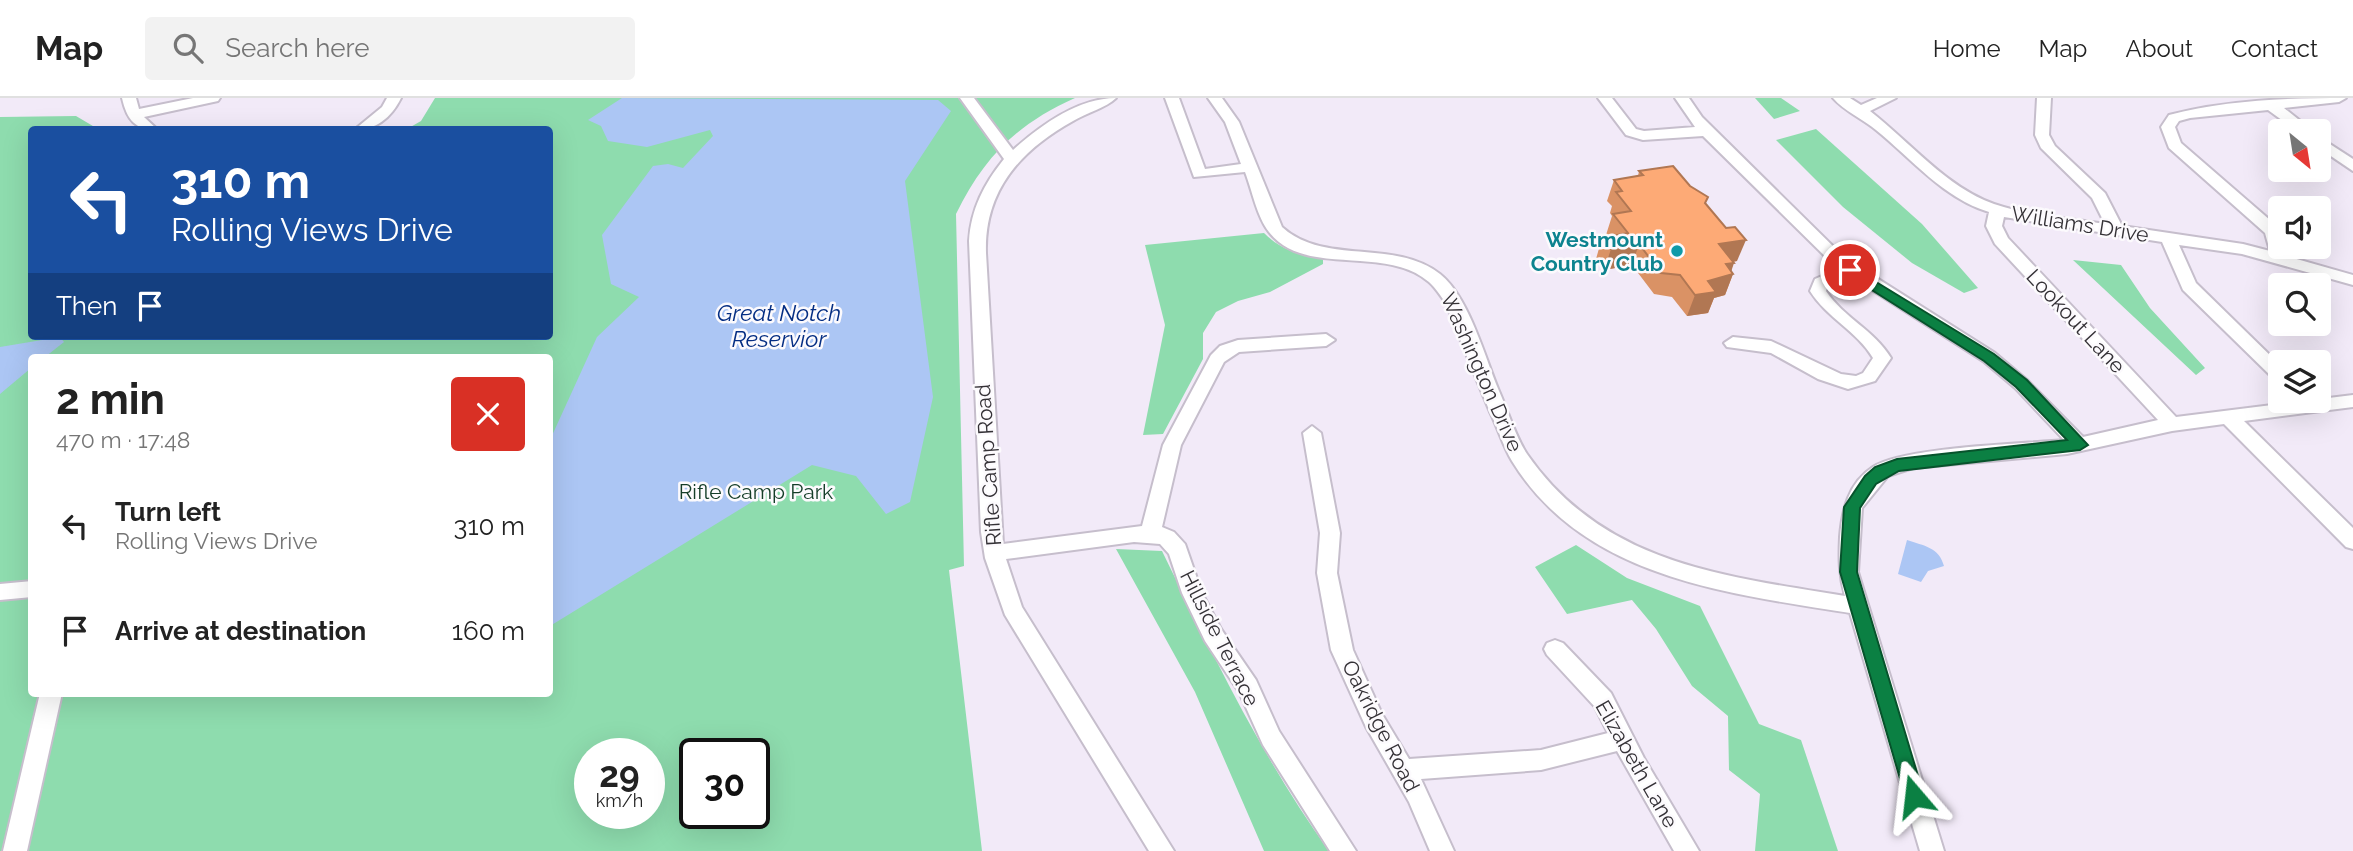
<!DOCTYPE html>
<html lang="en">
<head>
<meta charset="utf-8">
<style>
	:root { --surface:#fff; --page:#f2f2f2; --text:#222; --muted:#767676; --line:#e0e0e0 }
	body { margin:0; font-family:Raleway,sans-serif; background:var(--page); color:var(--text); height:100vh; display:flex; flex-direction:column; font-size:26px; white-space:nowrap }
	* { box-sizing:border-box; margin:0 }
	p { font-size:23px; color:var(--muted) }
	.icon { flex:none; width:38px; height:38px; fill:none; stroke:currentColor; stroke-width:2; stroke-linecap:round; stroke-linejoin:round }
	.map { position:relative; flex:1; overflow:hidden }
	.drawer { position:absolute; left:28px; top:256px; width:525px; height:343px; display:flex; flex-direction:column; background:var(--surface); border-radius:7px; box-shadow:0 7px 28px #0002 }
	.drawer>* { flex:none }
	.top-card { position:absolute; left:28px; top:28px; width:525px; height:214px; border-radius:7px; box-shadow:0 7px 28px #0002; background:#1a4fa0; color:#fff; overflow:hidden }
	.needle { width:46px; rotate:150deg }
	.tools { position:absolute; left:2268px; top:21px; display:grid; gap:14px }
	.tools a { display:grid; place-items:center; width:63px; height:63px; border-radius:7px; background:var(--surface); box-shadow:0 7px 28px #0002; font-size:35px }
	.speed { position:absolute; left:574px; top:640px; display:flex; gap:14px; font-size:35px; font-weight:700; text-align:center }
	.speed>* { display:grid; place-content:center; width:91px; height:91px; border-radius:50%; background:var(--surface); box-shadow:0 7px 28px #0002; line-height:1 }
	.speed small { font-size:18px; font-weight:400 }
	.speed .limit { border:4px solid #111; border-radius:10px; background:#fff; color:#111 }
	.pin { position:absolute; display:grid; place-items:center; width:60px; height:60px; color:#fff; margin:-30px; border:4px solid #fff; border-radius:50%; box-shadow:0 2px 7px #0007 }
	.me { position:absolute; width:77px; margin:-38px; rotate:343deg; stroke-linejoin:round; filter:drop-shadow(0 0 5px #0008) }
	.turn { display:flex; align-items:center; gap:24px; height:147px; padding:0 28px; font-size:32px }
	.turn .icon { width:91px; height:91px; stroke-width:2.5 }
	.turn b { display:block; font-size:49px; line-height:60px }
	.then { display:flex; align-items:center; height:66px; padding:0 28px; background:#0003; gap:14px; font-size:26px }
	.round { display:grid; place-items:center; flex:none; width:74px; height:74px; border-radius:7px; background:var(--page) }
	.summary { display:flex; align-items:center; justify-content:space-between; height:119px; padding:0 28px }
	h1 { font-size:42px; font-weight:700; line-height:52px }
	ul { padding:0; list-style:none }
	li { display:flex; align-items:center; gap:21px; height:105px; padding:0 28px }
	li div { flex:1 }
	li b { display:block; font-size:26px }
	li em { font-style:normal }
	header { display:flex; align-items:center; gap:42px; box-sizing:border-box; height:98px; padding:0 35px; background:var(--surface); border-bottom:2px solid var(--line) }
	header strong { font-size:33px }
	nav { display:flex; gap:38px; margin-inline-start:auto; font-size:24px }
	.search { width:490px; height:63px; background:var(--page); display:flex; align-items:center; gap:18px; box-sizing:border-box; padding:0 24px; border-radius:7px; color:var(--muted); font-size:26px }
	.map>svg:first-child { display:block }
	.green { fill:#8edcae; fill-rule:evenodd }
	.water { fill:#acc6f4 }
	.lines { fill:none; stroke-linecap:round; stroke-linejoin:round }
	.minor-casing { stroke:#c6becc; stroke-width:4 }
	.minor { fill:#fff; fill-rule:evenodd }
	.wall { fill:#da9265 }
	.shaded-wall { fill:#b17753 }
	.building { fill:#fdaa76; stroke:#b17753; stroke-width:2 }
	.route { fill:#0b8043; stroke:#07532c; stroke-width:2 }
	.culture-dot { fill:#0f9aa8; stroke:#fcfafd; stroke-width:2.5 }
	.labels { text-anchor:middle; dominant-baseline:central; stroke-width:5; stroke-linejoin:round; paint-order:stroke }
	.street-label { font-size:21px; fill:#343136; stroke:#fcfafd }
	.culture-label { font-size:21px; font-weight:bold; fill:#0d838f; stroke:#fcfafd; text-anchor:end }
	.park-label { font-size:21px; fill:#143d28; stroke:#fcfafd }
	.water-label { font-size:23px; font-style:italic; fill:#052e83; stroke:#fcfafd }
</style>
</head>
<body>
<header>
<strong>Map</strong>
<div class="search"><svg class="icon" aria-label="search" viewBox="0 0 24 24"><circle cx="10" cy="10" r="6"/><path d="M15 15l6 6"/></svg>Search here</div>
<nav><a>Home</a><a>Map</a><a>About</a><a>Contact</a></nav>
</header>
<div class="map">
<svg width="2353" height="753" viewBox="0 0 2353 753">
	<rect width="100%" height="100%" fill="#f2eaf8"/>
	<g class="green">
		<path d="M435 0H1075C1017 26 984 59 956 116L964 468 949 472 982 753H0V19L76 18 98 31 32 32V238H550V32L407 31 421 23ZM32 259H550V595H32ZM590 656H649V716H590ZM695 656H754V716H695Z"/>
		<polygon points="1755,0 1781,0 1800,13 1774,21"/>
		<polygon points="1816,31 1922,126 1978,190 1964,195 1912,165 1843,109 1776,42"/>
		<path d="M1264 135C1282 153 1299 156 1323 160V166L1270 194 1238 203 1216 214 1203 235V261L1163 336 1143 337 1165 227 1145 147Z"/>
		<polygon points="2073,162 2121,167 2150,210 2205,270 2196,277"/>
		<polygon points="1576,447 1627,480 1700,508 1759,626 1801,642 1838,753 1755,753 1760,696 1729,672 1728,618 1692,588 1656,531 1632,502 1567,516 1535,469"/>
		<path d="M1116 451 1162 453C1212 555 1262 660 1329 753H1264L1195 594Z"/>
	</g>
	<g class="water">
		<polygon points="622,0 938,2 951,13 905,83 933,299 910,404 886,416 856,378 812,367 550,528 550,342 597,239 639,199 611,186 602,137 653,68 668,66 683,70 713,38 710,32 647,49 608,43 601,28 588,22"/>
		<polygon points="60,239 64,244 45,259 32,259 31,270 0,296 0,249"/>
		<path d="M1907 442C1924 448 1939 449 1944 468L1928 473 1921 484 1898 476Z"/>
	</g>
	<g class="lines">
		<g class="minor-casing">
			<g id="minor">
				<path d="M122 0H136L139 11 193 0H220L218 3 144 19 158 32C135 32 127 22 122 0Z"/>
				<path d="M387 0H401C391 20 376 32 354 32L382 9Z"/>
				<path d="M960 0H974L1013 52C1041 27 1078 0 1116 0 1106 10 1086 15 1073 23 1021 52 984 92 986 155L1003 446 1142 428 1163 347 1211 257 1220 248 1238 242 1326 236 1335 242 1326 248 1239 254 1224 264 1181 347 1162 429 1174 434 1185 446 1202 495 1221 531 1256 582 1279 633 1356 753H1330L1263 647 1239 594 1205 543 1182 495 1169 456 1160 446 1134 444 1006 461 1022 509 1174 753H1149L1005 517 985 460 981 434 969 143C971 111 984 86 1004 61Z"/>
				<path d="M1165 0H1179L1205 71 1241 66 1225 24 1208 0H1222L1239 24 1282 129C1325 168 1394 140 1440 176 1469 199 1485 260 1499 293 1508 313 1515 338 1527 356 1603 466 1723 478 1845 498 1839 477 1839 461 1840 439 1842 413 1848 385 1873 369 1903 349 2023 346 2064 342L2015 290 1983 263 1850 178 1828 188 1826 193C1844 220 1874 232 1891 260L1875 283 1848 291 1818 281 1771 255 1727 249 1724 245 1733 239 1771 243 1841 276 1856 278 1863 275 1873 260C1857 233 1827 220 1810 193L1815 181 1838 171 1703 38 1643 42 1626 37 1598 0H1612L1636 31 1644 33 1695 29 1675 0H1689L1702 19 1845 160 1995 255 2027 282 2083 339 2158 322 1995 146 1986 128 1989 114C1943 100 1912 61 1876 32 1863 21 1844 13 1833 0H1850L1861 7 1877 0H1896L1870 13C1910 44 1946 89 1994 106 2029 118 2068 120 2105 126L2092 100 2041 50 2035 37 2037 0H2051L2049 37 2055 48 2105 95 2122 128 2243 146 2270 153 2265 135 2169 50 2161 29 2169 17C2225 2 2288 0 2346 0L2339 4 2284 10 2313 33H2297L2268 12 2190 20 2179 23 2175 29 2181 45 2278 129 2280 149H2286V158L2353 177V187L2242 156 2179 147 2196 185 2280 267V283L2274 281 2183 192 2162 144 2004 119 2002 128 2008 140 2176 319 2353 297V309L2244 323 2353 430V451L2346 449 2224 326 2172 333 2067 356 1913 370 1888 378 1862 410 1858 474 1944 753H1920L1850 515C1726 495 1584 480 1512 363 1503 348 1498 330 1490 314 1475 278 1460 242 1446 205 1441 199 1436 190 1429 184 1385 146 1304 180 1269 134 1257 119 1252 92 1245 74L1194 79Z"/>
				<polygon points="2319,39 2353,61 2353,73 2319,50"/>
				<polygon points="1312,328 1321,335 1340,435 1337,475 1353,552 1382,616 1409,661 1541,652 1608,635 1595,609 1547,557 1544,551 1547,545 1555,542 1563,545 1611,595 1644,660 1699,753 1674,753 1617,653 1541,672 1421,681 1454,753 1430,753 1409,704 1366,629 1331,552 1317,475 1320,435 1303,335"/>
				<polygon points="32,483 32,499 0,502 0,486"/>
				<polygon points="40,595 62,595 27,753 3,753"/>
			</g>
		</g>
		<use href="#minor" class="minor"/>
	</g>
	<polygon class="wall" points="1639,73 1706,106 1737,163 1733,164 1731,173 1733,176 1725,197 1714,200 1708,215 1687,218 1672,199 1654,196 1632,167 1604,172 1596,161 1602,140 1608,139 1606,137 1612,118 1610,115 1612,108 1607,103 1614,82 1638,78"/>
	<g class="shaded-wall">
		<polygon points="1746,142 1737,163 1711,167 1719,146"/>
		<polygon points="1639,146 1632,167 1604,172 1611,151"/>
		<polygon points="1734,165 1730,177 1733,176 1725,197 1714,200 1708,215 1687,218 1695,197 1726,166"/>
	</g>
	<polygon class="building" points="1673,68 1690,88 1708,99 1705,105 1726,130 1735,129 1746,142 1719,146 1734,165 1726,166 1733,176 1708,183 1716,194 1695,197 1680,177 1661,175 1639,146 1611,151 1602,140 1628,135 1613,116 1631,113 1616,94 1622,93 1614,82 1643,77 1639,73"/>
	<polygon class="route" points="1850,168 1994,256 2027,282 2088,347 2080,352 1899,373 1876,386 1860,410 1857,474 1924,698 1921,704 1914,706 1908,704 1905,698 1840,474 1844,409 1865,378 1875,369 1897,361 2067,342 2016,289 1984,263 1845,175 1843,172"/>
	<circle class="culture-dot" cx="1677" cy="153" r="7"/>
	<g class="labels">
		<g class="street-label">
			<text transform="translate(2080 126) rotate(9)">Williams Drive</text>
			<text transform="translate(2076 223) rotate(47)">Lookout Lane</text>
			<text transform="translate(1482 274) rotate(66)">Washington Drive</text>
			<text transform="translate(988 367) rotate(-94)">Rifle Camp Road</text>
			<text transform="translate(1220 540) rotate(63)">Hillside Terrace</text>
			<text transform="translate(1381 628) rotate(63)">Oakridge Road</text>
			<text transform="translate(1637 666) rotate(60)">Elizabeth Lane</text>
		</g>
		<g class="culture-label">
			<text x="1663" y="141">Westmount<tspan x="1663" dy="24">Country Club</tspan></text>
		</g>
		<g class="park-label">
			<text x="756" y="393">Rifle Camp Park</text>
		</g>
		<g class="water-label">
			<text x="779" y="214">Great Notch<tspan x="779" dy="26">Reservior</tspan></text>
		</g>
	</g>
</svg>
<div class="tools">
<a><svg class="needle" viewBox="-14 -14 28 28"><path d="M0-13l5 13h-10z" fill="#e53935"/><path d="M0 13l5-13h-10z" fill="#767676"/></svg></a>
<a><svg class="icon" aria-label="sound" viewBox="0 0 24 24"><path d="M4 9h4l5-4v14l-5-4H4zM17 9q2 3 0 6"/></svg></a>
<a><svg class="icon" aria-label="search" viewBox="0 0 24 24"><circle cx="10" cy="10" r="6"/><path d="M15 15l6 6"/></svg></a>
<a><svg class="icon" aria-label="layers" viewBox="0 0 24 24"><path d="M12 4l9 5-9 5-9-5zM3 14l9 5 9-5"/></svg></a>
</div>
<div class="speed"><div>29<small>km/h</small></div><div class="limit">30</div></div>
<div class="pin" style="left:1850px;top:172px;background:#d93025"><svg class="icon" aria-label="arrive" viewBox="0 0 24 24"><path d="M6 21V4h12l-3 4 3 4H6"/></svg></div>
<svg class="me" style="left:1914px;top:698px" viewBox="-20 -20 40 40"><path d="M0-17L14 15 0 8-14 15z" fill="#0b8043" stroke="#fff" stroke-width="4"/></svg>
<div class="top-card">
<div class="turn"><svg class="icon" aria-label="left" viewBox="0 0 24 24"><path d="M17 20v-9H6M10 6l-5 5 5 5"/></svg><div><b>310 m</b>Rolling Views Drive</div></div>
<div class="then">Then<svg class="icon" aria-label="arrive" viewBox="0 0 24 24"><path d="M6 21V4h12l-3 4 3 4H6"/></svg></div>
</div>
<section class="drawer">
<div class="summary"><div><h1>2 min</h1><p>470 m · 17:48</p></div><a class="round" style="background:#d93025;color:#fff"><svg class="icon" aria-label="close" viewBox="0 0 24 24"><path d="M6 6l12 12M18 6L6 18"/></svg></a></div>
<ul>
<li><svg class="icon" aria-label="left" viewBox="0 0 24 24"><path d="M17 20v-9H6M10 6l-5 5 5 5"/></svg><div><b>Turn left</b><p>Rolling Views Drive</p></div><em>310 m</em></li>
<li><svg class="icon" aria-label="arrive" viewBox="0 0 24 24"><path d="M6 21V4h12l-3 4 3 4H6"/></svg><div><b>Arrive at destination</b></div><em>160 m</em></li>
</ul>
</section>
</div>
</body>
</html>
